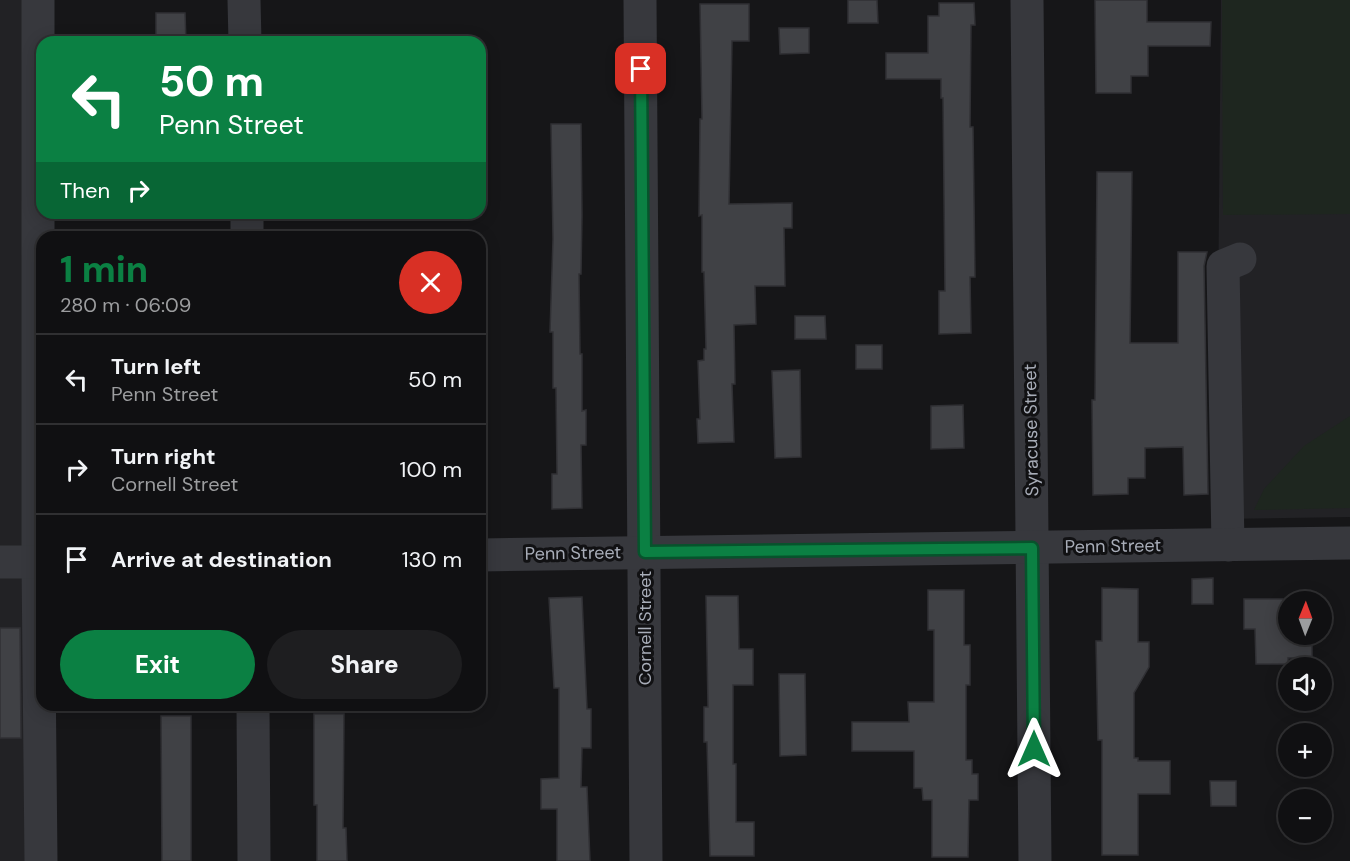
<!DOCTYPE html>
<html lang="en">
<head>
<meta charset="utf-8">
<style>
	:root { --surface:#101012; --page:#1e1e20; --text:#f1f3f6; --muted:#9c9d9f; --line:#303032; --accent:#0b8043 }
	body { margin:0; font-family:"DM Sans",sans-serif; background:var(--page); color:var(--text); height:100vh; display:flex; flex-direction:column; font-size:22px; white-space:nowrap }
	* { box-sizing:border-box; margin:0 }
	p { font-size:20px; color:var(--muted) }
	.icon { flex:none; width:33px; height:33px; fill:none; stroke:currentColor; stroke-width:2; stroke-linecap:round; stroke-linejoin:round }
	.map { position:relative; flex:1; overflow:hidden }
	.side { position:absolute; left:36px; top:231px; width:450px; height:480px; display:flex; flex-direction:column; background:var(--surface); border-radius:18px; box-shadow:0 3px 15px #0003,0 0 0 2px var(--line) }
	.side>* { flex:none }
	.banner { position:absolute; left:36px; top:36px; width:450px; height:183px; border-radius:18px; box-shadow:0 3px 15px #0003,0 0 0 2px var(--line); background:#0b8043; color:#fff; overflow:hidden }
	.needle { width:39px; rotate:1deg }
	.tools { position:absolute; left:1278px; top:591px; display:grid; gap:12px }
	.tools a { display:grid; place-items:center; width:54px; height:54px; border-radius:50%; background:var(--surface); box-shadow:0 3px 15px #0003,0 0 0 2px var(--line); font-size:30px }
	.pin { position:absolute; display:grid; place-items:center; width:51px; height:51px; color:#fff; margin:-26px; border-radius:12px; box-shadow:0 3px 9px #0006 }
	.me { position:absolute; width:66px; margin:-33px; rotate:0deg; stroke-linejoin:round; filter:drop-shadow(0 0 4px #0008) }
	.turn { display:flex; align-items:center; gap:21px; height:126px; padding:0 24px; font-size:27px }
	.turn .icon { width:78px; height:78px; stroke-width:2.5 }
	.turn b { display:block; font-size:42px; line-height:51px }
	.then { display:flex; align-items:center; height:57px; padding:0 24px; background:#0003; gap:12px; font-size:22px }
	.round { display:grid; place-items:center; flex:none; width:63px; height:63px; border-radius:32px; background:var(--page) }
	.overview { display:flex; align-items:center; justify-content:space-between; height:102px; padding:0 24px }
	h1 { font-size:36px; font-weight:800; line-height:45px; color:var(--accent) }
	.cta { display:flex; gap:12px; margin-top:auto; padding:12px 24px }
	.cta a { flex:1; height:69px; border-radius:36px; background:var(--accent); color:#fff; font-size:24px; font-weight:800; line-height:69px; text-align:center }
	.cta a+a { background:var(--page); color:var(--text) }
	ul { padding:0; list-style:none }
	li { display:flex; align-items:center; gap:18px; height:90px; padding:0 24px; border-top:2px solid var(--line) }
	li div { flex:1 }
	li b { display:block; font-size:22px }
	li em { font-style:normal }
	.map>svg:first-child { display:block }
	.built { fill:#222225 }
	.green { fill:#1e261f }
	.building { fill:#404145; stroke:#303034; stroke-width:1.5 }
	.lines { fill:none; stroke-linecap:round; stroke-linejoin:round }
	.minor { stroke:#37383d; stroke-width:33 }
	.route-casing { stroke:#07532c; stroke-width:15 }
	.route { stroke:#0b8043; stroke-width:10 }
	.labels { text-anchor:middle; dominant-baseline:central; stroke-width:6; stroke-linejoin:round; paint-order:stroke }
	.street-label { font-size:18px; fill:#a8adb8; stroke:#111113 }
</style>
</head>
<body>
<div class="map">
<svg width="1350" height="861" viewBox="0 0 1350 861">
	<rect width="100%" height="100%" fill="#161618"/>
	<g class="built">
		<polygon points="0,0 41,0 51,861 0,861"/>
		<polygon points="1221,0 1350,0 1350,517 1216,519"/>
	</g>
	<g class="green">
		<polygon points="1222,0 1350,0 1350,214 1223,215"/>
		<polygon points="1350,416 1350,508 1254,510 1264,489 1304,446"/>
	</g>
	<g class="building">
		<polygon points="848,0 877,0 878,23 848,23"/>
		<polygon points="1095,0 1147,0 1147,22 1211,22 1210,46 1148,46 1148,76 1131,76 1131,93 1096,93"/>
		<polygon points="939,3 974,3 975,25 971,25 970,127 973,127 975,277 970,277 971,333 939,334 939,291 945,291 943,98 941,98 941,79 886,79 886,53 928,53 928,16 939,16"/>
		<polygon points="700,4 749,4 749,41 732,41 729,204 792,203 792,228 784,228 785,286 755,286 756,324 734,325 735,384 732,384 734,442 698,443 697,419 700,419 698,361 704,360 704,349 706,349 704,272 702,272 702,215 699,216 700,119 702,119"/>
		<polygon points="156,13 185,13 186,42 156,42"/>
		<polygon points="779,28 809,28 809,53 780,54"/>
		<polygon points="551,124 581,124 582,215 581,274 579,274 580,354 582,354 582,411 586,410 586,445 581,445 582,508 552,509 552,474 557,474 556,388 553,388 553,332 550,332 553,239"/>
		<polygon points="1097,172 1132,172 1130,343 1178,343 1178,252 1207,252 1204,266 1208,494 1184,495 1183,447 1145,448 1145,478 1128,478 1128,494 1093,495 1092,400 1095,400"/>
		<polygon points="795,316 825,316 826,339 795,339"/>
		<rect x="856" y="345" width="26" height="24"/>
		<polygon points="800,370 801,457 775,458 772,371"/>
		<polygon points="963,405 964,448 931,449 931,406"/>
		<polygon points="1213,578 1213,604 1192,604 1192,579"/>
		<polygon points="1102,588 1138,589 1138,642 1149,642 1149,667 1134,693 1134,758 1138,758 1138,761 1170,761 1170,794 1138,794 1138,855 1102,855 1102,740 1098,740 1096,641 1102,641"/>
		<polygon points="928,590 964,590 964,645 970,645 970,685 966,685 966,760 972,760 972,774 978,774 978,800 969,800 968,857 932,857 932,800 923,800 922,788 914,788 914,751 852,751 852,722 909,722 908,702 934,702 934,630 928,630"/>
		<polygon points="706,596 738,596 739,649 753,649 753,685 733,685 733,764 736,764 736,822 754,822 754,856 710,856 707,742 704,742 704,707 708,707"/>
		<polygon points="582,597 587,709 591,709 591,748 582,748 581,787 587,787 590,861 557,861 557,809 541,809 541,779 559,778 559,688 554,688 549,598"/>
		<polygon points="1244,599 1283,599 1283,606 1288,606 1288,634 1312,634 1312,657 1288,658 1288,664 1256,664 1255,629 1244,629"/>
		<polygon points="0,628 20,628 21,738 0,738"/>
		<polygon points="779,674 805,674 806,755 780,756"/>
		<polygon points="314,714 344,714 343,828 346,828 347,861 317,861 317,805 314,805"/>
		<polygon points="161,716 191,716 191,861 162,861"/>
		<polygon points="1210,781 1236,781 1236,806 1211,806"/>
	</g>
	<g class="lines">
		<g class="minor">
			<polyline points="38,0 38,562 41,861"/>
			<polyline points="244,0 245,42"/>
			<polyline points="640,0 646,861"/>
			<polyline points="1027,0 1035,861"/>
			<polyline points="247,213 247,237"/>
			<polyline points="1228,545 1223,266 1240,259"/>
			<polyline points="480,555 1350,543"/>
			<polyline points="0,562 42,562"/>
			<polyline points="253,705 254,861"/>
		</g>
	</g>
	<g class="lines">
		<g class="route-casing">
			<polyline id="route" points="641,69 645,552 1032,548 1034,749"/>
		</g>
		<use href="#route" class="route"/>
	</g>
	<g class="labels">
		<g class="street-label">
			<text transform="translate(1031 430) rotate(-91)">Syracuse Street</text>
			<text transform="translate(1113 546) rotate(-1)">Penn Street</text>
			<text transform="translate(573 553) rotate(-1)">Penn Street</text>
			<text transform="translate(645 628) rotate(-90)">Cornell Street</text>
		</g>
	</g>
</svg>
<div class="tools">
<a><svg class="needle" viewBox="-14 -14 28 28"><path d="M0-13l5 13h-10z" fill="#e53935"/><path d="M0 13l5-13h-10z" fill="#9c9d9f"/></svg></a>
<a><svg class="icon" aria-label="sound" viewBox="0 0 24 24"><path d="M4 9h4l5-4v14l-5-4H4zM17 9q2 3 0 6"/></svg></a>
<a>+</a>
<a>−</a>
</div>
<div class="pin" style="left:641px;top:69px;background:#d93025"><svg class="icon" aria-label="arrive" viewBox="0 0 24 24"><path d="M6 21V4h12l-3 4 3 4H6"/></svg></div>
<svg class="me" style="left:1034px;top:749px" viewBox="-20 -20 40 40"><path d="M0-17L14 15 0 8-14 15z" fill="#0b8043" stroke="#fff" stroke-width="4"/></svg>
<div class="banner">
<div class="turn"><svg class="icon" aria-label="left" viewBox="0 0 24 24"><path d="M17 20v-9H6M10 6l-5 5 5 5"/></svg><div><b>50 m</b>Penn Street</div></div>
<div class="then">Then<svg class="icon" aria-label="right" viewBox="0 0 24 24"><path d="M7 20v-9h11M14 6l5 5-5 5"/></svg></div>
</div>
<section class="side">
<div class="overview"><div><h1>1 min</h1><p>280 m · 06:09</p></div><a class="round" style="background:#d93025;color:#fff"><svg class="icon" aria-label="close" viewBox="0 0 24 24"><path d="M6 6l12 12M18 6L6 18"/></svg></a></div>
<ul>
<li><svg class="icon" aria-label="left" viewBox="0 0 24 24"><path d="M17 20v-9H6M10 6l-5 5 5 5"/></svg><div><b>Turn left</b><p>Penn Street</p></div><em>50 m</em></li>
<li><svg class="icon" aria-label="right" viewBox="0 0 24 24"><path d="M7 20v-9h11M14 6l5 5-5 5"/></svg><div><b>Turn right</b><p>Cornell Street</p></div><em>100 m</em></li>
<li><svg class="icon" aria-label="arrive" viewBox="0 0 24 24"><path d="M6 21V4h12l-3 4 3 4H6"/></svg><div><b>Arrive at destination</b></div><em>130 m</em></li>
</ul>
<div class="cta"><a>Exit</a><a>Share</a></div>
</section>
</div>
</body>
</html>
